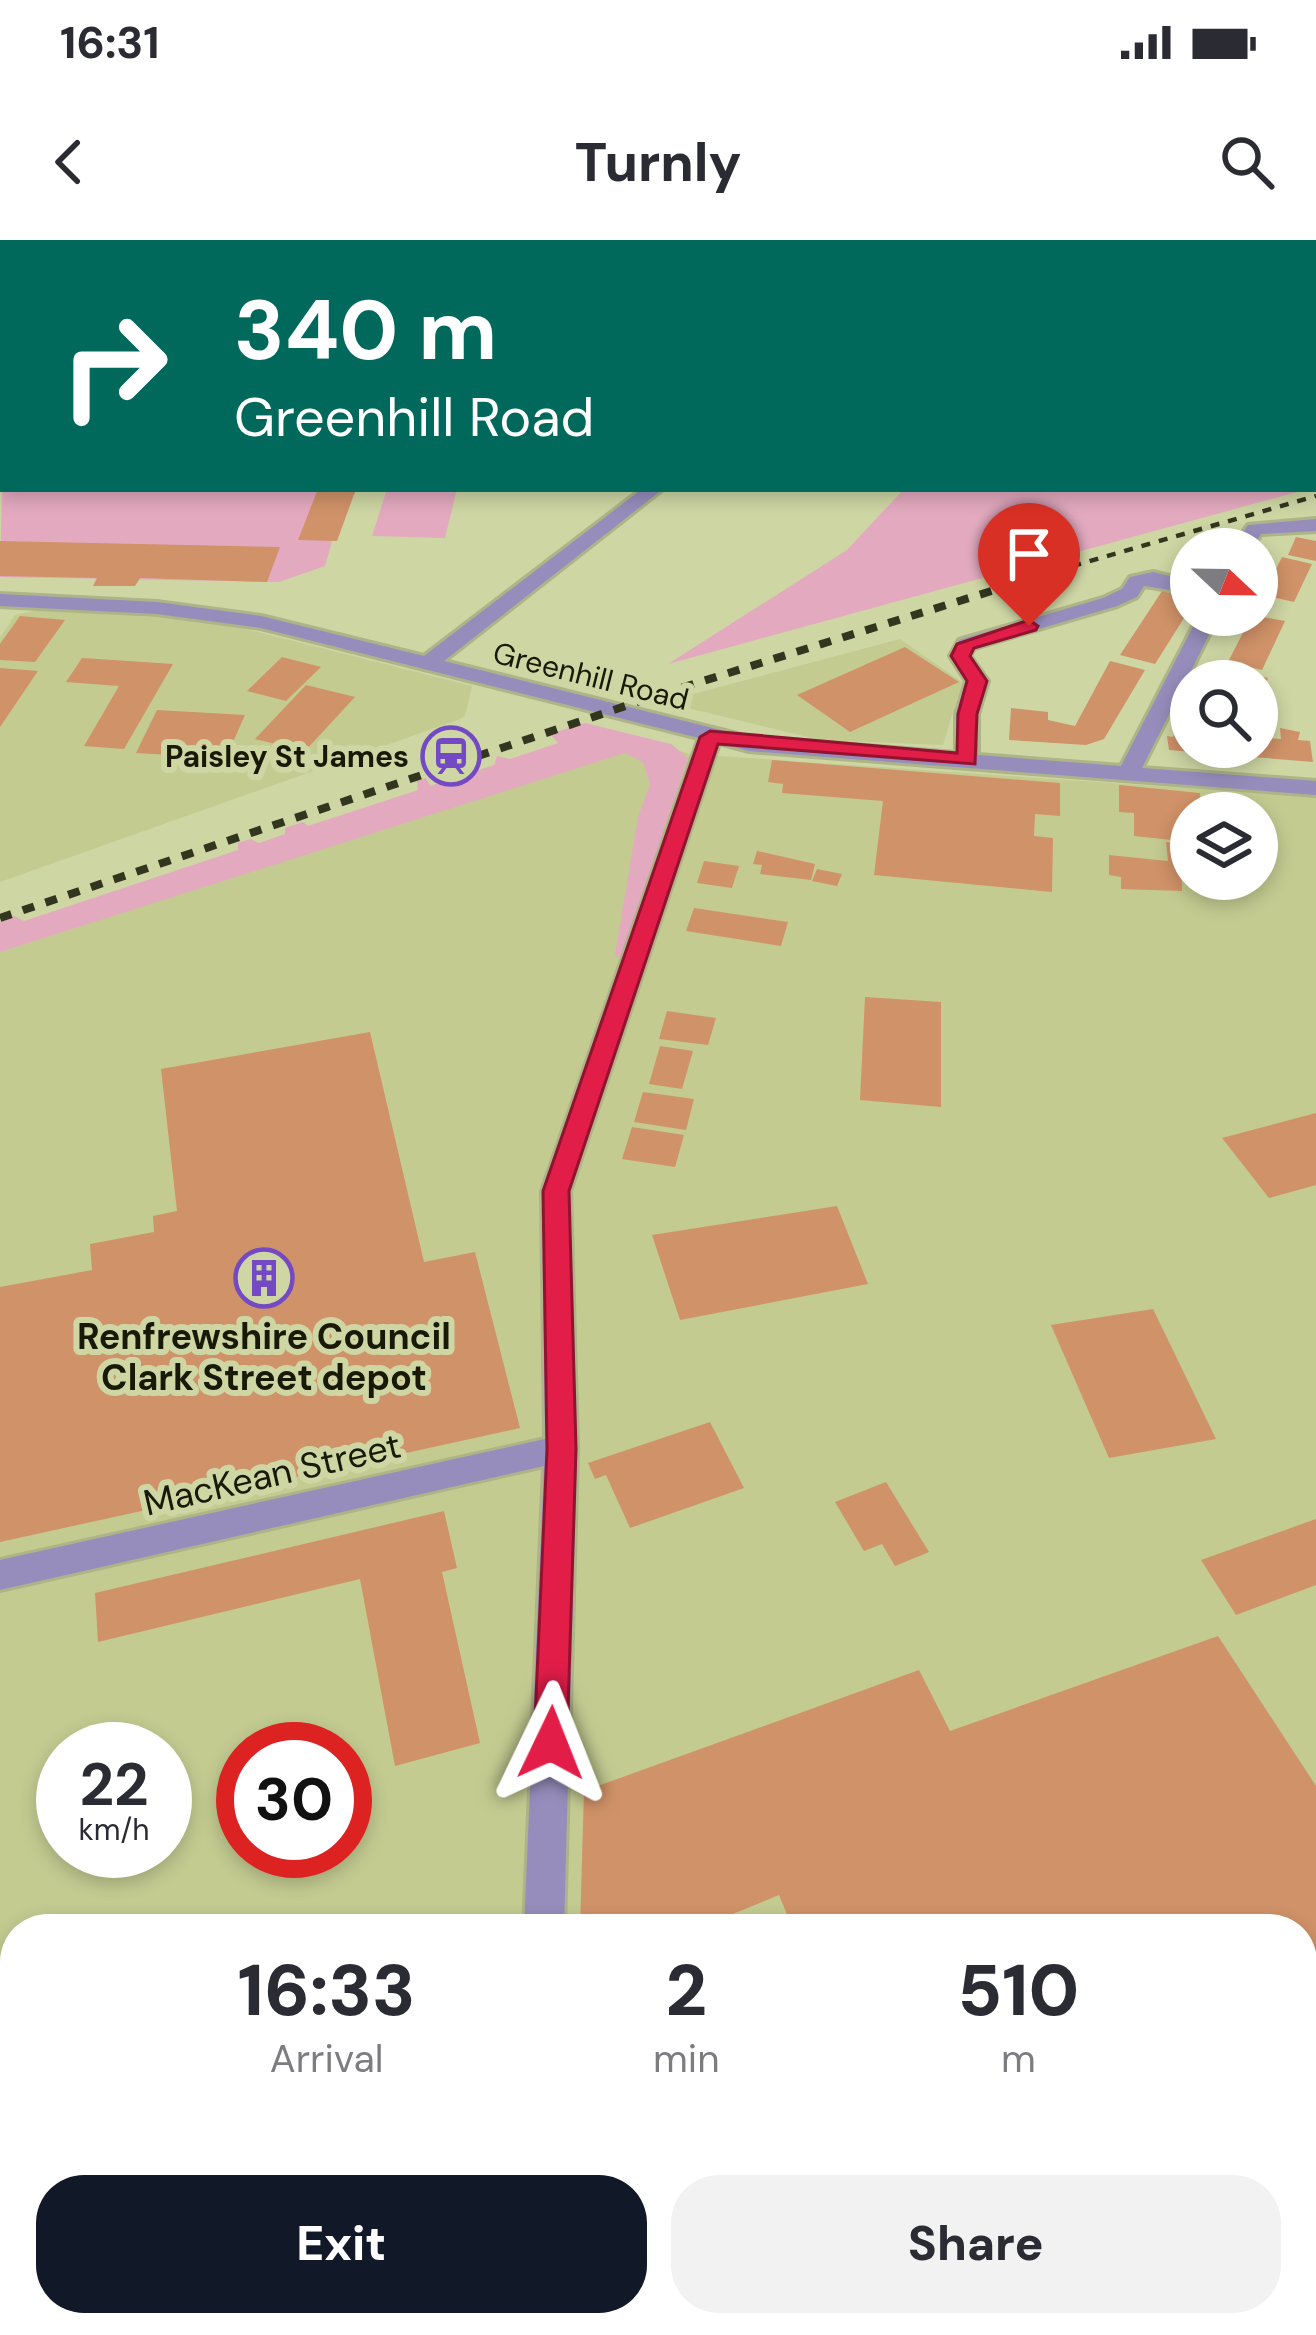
<!DOCTYPE html>
<html lang="en">
<head>
<meta charset="utf-8">
<style>
	:root { --surface:#fff; --page:#f2f2f3; --text:#2b2b33; --muted:#7c7c81; --accent:#111827 }
	body { margin:0; font-family:"DM Sans",sans-serif; background:var(--page); color:var(--text); height:100vh; display:flex; flex-direction:column; font-size:45px; white-space:nowrap }
	* { box-sizing:border-box; margin:0 }
	p { font-size:39px; color:var(--muted) }
	.icon { flex:none; width:66px; height:66px; fill:none; stroke:currentColor; stroke-width:2; stroke-linecap:round; stroke-linejoin:round }
	.map { position:relative; flex:1; overflow:hidden }
	.side { position:absolute; left:0px; top:1674px; width:1317px; height:423px; display:flex; flex-direction:column; background:var(--surface); border-radius:48px 48px 0 0; box-shadow:0 6px 18px #0003 }
	.side>* { flex:none }
	.guide { position:absolute; left:0px; top:0px; width:1317px; height:252px; box-shadow:0 6px 18px #0003; background:#00695c; color:#fff; overflow:hidden }
	.needle { width:78px; rotate:112deg }
	.tools { position:absolute; left:1170px; top:288px; display:grid; gap:24px }
	.tools a { display:grid; place-items:center; width:108px; height:108px; border-radius:50%; background:var(--surface); box-shadow:0 6px 18px #0003; font-size:60px }
	.speed { position:absolute; left:36px; top:1482px; display:flex; gap:24px; font-size:60px; font-weight:700; text-align:center }
	.speed>* { display:grid; place-content:center; width:156px; height:156px; border-radius:50%; background:var(--surface); box-shadow:0 6px 18px #0003; line-height:1 }
	.speed small { font-size:30px; font-weight:400 }
	.speed .limit { border:18px solid #d22; background:#fff; color:#111 }
	.pin { position:absolute; display:grid; place-items:center; width:102px; height:102px; color:#fff; margin:-123px -51px; border-radius:50% 50% 50% 0; rotate:-45deg; box-shadow:0 0 12px #0007 }
	.pin .icon { rotate:45deg }
	.me { position:absolute; width:132px; margin:-66px; rotate:2deg; stroke-linejoin:round; filter:drop-shadow(0 0 9px #0008) }
	.turn { display:flex; align-items:center; gap:42px; height:252px; padding:0 36px; font-size:54px }
	.turn .icon { width:156px; height:156px; stroke-width:2.5 }
	.turn b { display:block; font-size:84px; line-height:102px }
	.eta { display:flex; justify-content:space-evenly; align-items:center; height:204px; text-align:center }
	.eta b { font-size:72px; font-weight:800; line-height:84px }
	.button { display:flex; gap:24px; margin-top:auto; padding:24px 36px }
	.button a { flex:1; height:138px; border-radius:48px; background:var(--accent); color:#fff; font-size:48px; font-weight:800; line-height:138px; text-align:center }
	.button a+a { background:var(--page); color:var(--text) }
	.status { display:flex; justify-content:space-between; align-items:center; height:84px; padding:0 60px; background:var(--surface); direction:ltr }
	.status svg { height:33px; fill:currentColor }
	header { display:flex; justify-content:space-between; align-items:center; height:156px; padding:0 36px; background:var(--surface); font-size:54px; font-weight:800 }
	.map>svg:first-child { display:block }
	.built { fill:#c3cb91; fill-rule:evenodd }
	.green { fill:#e3a9bf }
	.building { fill:#d09268 }
	.lines { fill:none; stroke-linecap:round; stroke-linejoin:round }
	.minor-casing { stroke:#adb488; stroke-width:6 }
	.minor { fill:#978dbc; fill-rule:evenodd }
	.rail-far1 { stroke:#33361e; stroke-width:4.5; stroke-dasharray:9 9; stroke-linecap:butt }
	.rail { stroke:#33361e; stroke-width:8; stroke-dasharray:12 12; stroke-linecap:butt }
	.route { fill:#e11d48; stroke:#92132f; stroke-width:3 }
	.labels { text-anchor:middle; dominant-baseline:central; stroke-width:12; stroke-linejoin:round; paint-order:stroke }
	.far-street-label { font-size:30px; fill:#181a07; stroke:#ced6a4 }
	.far-poi-label { font-size:30px; font-weight:bold; fill:#181a07; stroke:#ced6a4; text-anchor:end }
	.poi-label { font-size:36px; font-weight:bold; fill:#181a07; stroke:#ced6a4 }
	.street-label { font-size:36px; fill:#181a07; stroke:#ced6a4 }
</style>
</head>
<body>
<div class="status"><b>16:31</b><svg viewBox="0 0 49 12"><path d="M0 12V9h3v3zM5 12V6h3v6zM10 12V3h3v9zM15 12V0h3v12zM26 1h20v11H26zM47 4h2v5h-2z"/></svg></div>
<header><svg class="icon" aria-label="back" viewBox="0 0 24 24"><path d="M15 5l-7 7 7 7"/></svg>Turnly<svg class="icon" aria-label="search" viewBox="0 0 24 24"><circle cx="10" cy="10" r="6"/><path d="M15 15l6 6"/></svg></header>
<div class="map">
<svg width="1316" height="2095" viewBox="0 0 1316 2095">
	<rect width="100%" height="100%" fill="#ced6a4"/>
	<g class="built">
		<polygon points="38,370 214,381 472,446 465,476 460,479 0,642 0,398 15,375"/>
		<polygon points="900,399 962,442 943,505 820,500 663,462"/>
		<path d="M618 494 690 514 1316 557V2091L1308 2095H0V712L599 519ZM1191 573H1257V639H1191ZM63 1509H165V1611H63ZM243 1509H345V1611H243ZM15 1689H1302V2082H15Z"/>
	</g>
	<g class="green">
		<polygon points="3,202 3,249 347,249 325,326 279,342 0,337"/>
		<polygon points="387,249 457,249 445,298 372,296"/>
		<polygon points="904,249 1308,249 668,424 847,310"/>
		<polygon points="585,483 671,504 688,518 621,719 615,715 638,577 650,544 643,522 625,513 0,712 0,682 14,676 24,681 238,610 238,603 251,599 259,603 285,594 285,588 303,582 308,586 418,550 417,541 426,538 430,546 494,525 497,516 510,519 558,503 550,494"/>
	</g>
	<g class="building">
		<polygon points="318,249 356,249 337,301 298,300"/>
		<polygon points="1296,297 1316,301 1316,321 1288,315"/>
		<polygon points="0,301 280,307 267,342 140,338 135,346 93,346 97,338 0,336"/>
		<polygon points="1282,317 1312,324 1294,362 1263,355"/>
		<polygon points="1162,351 1191,358 1191,367 1155,424 1120,415"/>
		<polygon points="1252,375 1285,381 1262,430 1228,422"/>
		<polygon points="20,376 65,380 35,422 0,420 0,404"/>
		<polygon points="905,407 959,442 850,492 797,455"/>
		<polygon points="282,417 321,427 286,461 247,451"/>
		<polygon points="82,418 173,424 124,509 84,506 119,446 66,442"/>
		<polygon points="1110,421 1145,430 1104,499 1086,505 1009,500 1011,468 1048,472 1048,480 1075,486"/>
		<polygon points="0,428 38,431 0,487"/>
		<polygon points="1225,429 1268,438 1262,454 1257,453 1257,441 1220,441"/>
		<polygon points="306,445 355,457 305,511 255,499"/>
		<polygon points="157,470 245,475 226,518 136,513"/>
		<polygon points="1257,478 1262,479 1259,488 1271,491 1268,498 1281,499 1280,488 1300,492 1298,500 1310,501 1313,522 1169,510 1167,496 1173,497 1180,481 1191,484 1191,507 1257,507"/>
		<polygon points="772,520 1060,543 1060,576 1035,574 1034,596 1053,598 1052,652 874,635 883,561 782,553 783,544 768,542"/>
		<polygon points="1119,545 1200,553 1201,573 1191,573 1191,602 1134,596 1134,573 1119,572"/>
		<polygon points="1166,602 1177,603 1177,615 1191,616 1191,623 1181,622 1182,651 1121,649 1121,637 1109,635 1109,615 1168,621"/>
		<polygon points="757,611 815,624 811,640 760,634 762,625 753,624"/>
		<polygon points="704,621 739,626 732,648 697,643"/>
		<polygon points="817,629 842,634 837,646 812,641"/>
		<polygon points="694,668 788,682 781,706 686,691"/>
		<polygon points="865,757 941,762 941,867 860,860"/>
		<polygon points="667,771 716,778 708,805 659,799"/>
		<polygon points="370,792 424,1022 475,1012 520,1188 0,1302 0,1047 92,1030 90,1004 154,992 153,976 177,971 161,829"/>
		<polygon points="660,806 693,811 682,849 649,844"/>
		<polygon points="643,852 694,859 686,890 634,882"/>
		<polygon points="1316,873 1316,945 1269,958 1222,898"/>
		<polygon points="632,887 684,895 675,927 622,919"/>
		<polygon points="837,966 868,1044 680,1080 652,995"/>
		<polygon points="1153,1069 1216,1199 1109,1218 1051,1085"/>
		<polygon points="710,1182 744,1248 630,1288 606,1235 595,1239 588,1223"/>
		<polygon points="886,1242 929,1312 895,1326 882,1304 864,1311 835,1262"/>
		<polygon points="444,1271 457,1328 442,1332 480,1503 395,1526 360,1339 98,1402 95,1353"/>
		<polygon points="1316,1279 1316,1345 1236,1375 1201,1320"/>
		<polygon points="1218,1396 1316,1546 1316,1804 1302,1809 1302,1689 793,1689 779,1655 696,1689 580,1689 584,1551 919,1430 950,1491"/>
		<polygon points="1302,1812 1316,1836 1316,2095 962,2095 957,2082 1302,2082"/>
		<polygon points="15,1977 15,2082 111,2082 114,2095 0,2095 0,1983"/>
	</g>
	<g class="lines">
		<g class="minor-casing">
			<g id="minor">
				<polygon points="3,87 3,97 0,98 0,88"/>
				<polygon points="3,120 3,132 0,133 0,121"/>
				<polygon points="642,249 663,249 444,421 749,497 956,513 956,474 966,441 950,416 959,400 1103,358 1122,349 1130,337 1153,332 1191,341 1191,353 1144,346 1137,357 1117,366 974,408 970,416 988,441 978,474 978,515 1121,526 1199,375 1219,375 1142,528 1316,541 1316,555 749,511 719,503 570,951 577,1209 564,1689 524,1689 544,1226 0,1350 0,1320 545,1199 542,951 699,498 261,388 157,374 0,366 0,354 157,362 261,376 424,416"/>
				<polygon points="1316,279 1316,291 1261,294 1251,309 1231,309 1248,285"/>
				<polygon points="508,2082 552,2082 552,2095 506,2095"/>
			</g>
		</g>
		<use href="#minor" class="minor"/>
		<polyline class="rail-far1" points="1055,331 1316,256"/>
		<polyline class="rail" points="0,678 655,456 1065,328"/>
	</g>
	<polygon class="route" points="1029,380 1038,386 1036,390 974,408 970,416 987,441 977,474 975,524 718,504 569,951 576,1209 567,1503 563,1514 551,1518 539,1514 534,1503 547,1209 543,951 700,497 710,491 957,513 958,474 967,441 951,416 957,404"/>
	<defs>
		<g id="station-ring" transform="scale(3)"><circle r="9.5" fill="#ced6a4" stroke="#734ac3" stroke-width="1.5"/><path d="M-3-6H3Q5-6 5-4V2Q5 4 3 4L4.5 6H3L1.5 4h-3L-3 6H-4.5L-3 4Q-5 4-5 2V-4Q-5-6-3-6ZM-3.5-4v3h7v-3ZM-3.5 1v1.5H-2V1ZM2 1v1.5H3.5V1Z" fill="#734ac3"/></g>
		<g id="building-ring" transform="scale(3)"><circle r="9.5" fill="#ced6a4" stroke="#734ac3" stroke-width="1.5"/><path d="M-4-6H4V6H1V3H-1V6H-4ZM-2.5-4.3h1.7v1.8h-1.7ZM.8-4.3h1.7v1.8H.8ZM-2.5-1h1.7V.8h-1.7ZM.8-1h1.7V.8H.8Z" fill="#734ac3"/></g>
	</defs>
	<g fill-rule="evenodd">
		<use href="#station-ring" x="451" y="516"/>
		<use href="#building-ring" x="264" y="1038"/>
	</g>
	<g class="labels">
		<g class="far-street-label">
			<text transform="translate(591 436) rotate(14)">Greenhill Road</text>
		</g>
		<g class="far-poi-label">
			<text x="409" y="516">Paisley St James</text>
		</g>
		<g class="poi-label">
			<text x="264" y="1096">Renfrewshire Council<tspan x="264" dy="41">Clark Street depot</tspan></text>
		</g>
		<g class="street-label">
			<text transform="translate(272 1234) rotate(-13)">MacKean Street</text>
		</g>
	</g>
</svg>
<div class="tools">
<a><svg class="needle" viewBox="-14 -14 28 28"><path d="M0-13l5 13h-10z" fill="#e53935"/><path d="M0 13l5-13h-10z" fill="#7c7c81"/></svg></a>
<a><svg class="icon" aria-label="search" viewBox="0 0 24 24"><circle cx="10" cy="10" r="6"/><path d="M15 15l6 6"/></svg></a>
<a><svg class="icon" aria-label="layers" viewBox="0 0 24 24"><path d="M12 4l9 5-9 5-9-5zM3 14l9 5 9-5"/></svg></a>
</div>
<div class="speed"><div>22<small>km/h</small></div><div class="limit">30</div></div>
<div class="pin" style="left:1029px;top:386px;background:#d93025"><svg class="icon" aria-label="arrive" viewBox="0 0 24 24"><path d="M6 21V4h12l-3 4 3 4H6"/></svg></div>
<svg class="me" style="left:551px;top:1503px" viewBox="-20 -20 40 40"><path d="M0-17L14 15 0 8-14 15z" fill="#e11d48" stroke="#fff" stroke-width="4"/></svg>
<div class="guide">
<div class="turn"><svg class="icon" aria-label="right" viewBox="0 0 24 24"><path d="M7 20v-9h11M14 6l5 5-5 5"/></svg><div><b>340 m</b>Greenhill Road</div></div>
</div>
<section class="side">
<div class="eta">
<div><b>16:33</b><p>Arrival</p></div>
<div><b>2</b><p>min</p></div>
<div><b>510</b><p>m</p></div>
</div>
<div class="button"><a>Exit</a><a>Share</a></div>
</section>
</div>
</body>
</html>
